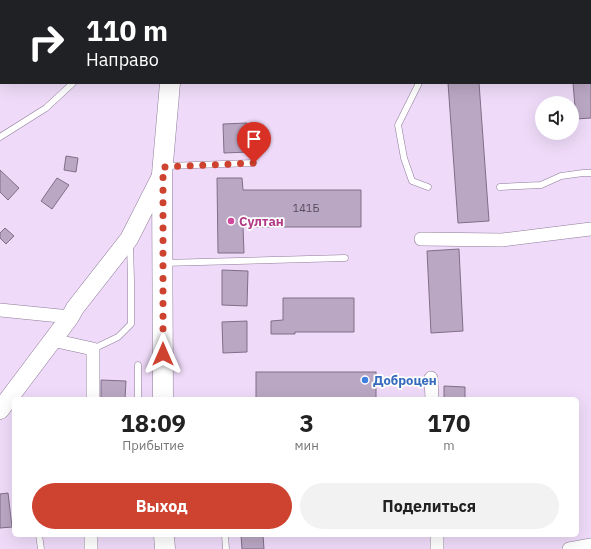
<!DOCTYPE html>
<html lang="ru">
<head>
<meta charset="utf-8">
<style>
	:root { --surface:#fff; --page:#f2f2f2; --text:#222; --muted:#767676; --accent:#ce4230 }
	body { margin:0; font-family:"IBM Plex Sans",sans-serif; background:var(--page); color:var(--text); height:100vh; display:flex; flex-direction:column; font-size:15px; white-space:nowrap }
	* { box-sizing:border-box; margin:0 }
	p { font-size:13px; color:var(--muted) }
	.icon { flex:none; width:22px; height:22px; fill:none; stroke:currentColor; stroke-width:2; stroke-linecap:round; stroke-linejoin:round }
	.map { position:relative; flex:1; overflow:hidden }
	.side { position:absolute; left:12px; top:397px; width:567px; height:140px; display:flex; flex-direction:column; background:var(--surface); border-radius:6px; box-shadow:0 4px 16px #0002 }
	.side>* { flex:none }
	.top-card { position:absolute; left:0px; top:0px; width:591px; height:84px; box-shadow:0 4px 16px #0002; background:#202124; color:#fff; overflow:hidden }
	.controls { position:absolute; left:535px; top:96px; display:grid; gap:8px }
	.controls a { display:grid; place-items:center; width:44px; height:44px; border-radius:50%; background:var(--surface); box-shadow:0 4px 16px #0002; font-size:20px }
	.pin { position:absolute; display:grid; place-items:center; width:34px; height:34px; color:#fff; margin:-41px -17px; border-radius:50% 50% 50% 0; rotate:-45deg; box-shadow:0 0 4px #0007 }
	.pin .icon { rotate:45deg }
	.me { position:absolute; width:44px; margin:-22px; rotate:0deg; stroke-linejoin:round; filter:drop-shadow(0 0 3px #0008) }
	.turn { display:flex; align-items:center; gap:14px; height:84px; padding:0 20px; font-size:18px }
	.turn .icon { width:52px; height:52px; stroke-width:2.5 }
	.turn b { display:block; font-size:28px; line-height:34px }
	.eta { display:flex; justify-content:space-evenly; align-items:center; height:68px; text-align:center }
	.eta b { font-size:24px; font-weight:800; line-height:28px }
	.action { display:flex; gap:8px; margin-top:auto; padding:8px 20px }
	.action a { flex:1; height:46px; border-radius:24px; background:var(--accent); color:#fff; font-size:16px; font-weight:800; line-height:46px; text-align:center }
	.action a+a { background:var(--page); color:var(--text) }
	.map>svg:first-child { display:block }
	.building { fill:#baa7c4; stroke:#806e89 }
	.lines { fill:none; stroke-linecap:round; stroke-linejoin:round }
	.lane-casing { stroke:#8f7c98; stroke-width:7 }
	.street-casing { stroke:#8f7c98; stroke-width:14 }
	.secondary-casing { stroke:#8f7c98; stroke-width:19 }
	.primary-casing { stroke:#8f7c98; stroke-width:21 }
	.lane { stroke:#fff; stroke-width:6 }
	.street { stroke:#fff; stroke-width:13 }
	.secondary { stroke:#fff; stroke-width:18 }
	.primary { stroke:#fff; stroke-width:20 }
	.route { stroke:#ce4230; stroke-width:7; stroke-dasharray:0 12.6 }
	.hotel-dot { fill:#d1479c; stroke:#fff; stroke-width:1.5 }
	.shop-dot { fill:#3f7fe0; stroke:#fff; stroke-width:1.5 }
	.labels { text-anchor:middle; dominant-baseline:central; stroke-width:3.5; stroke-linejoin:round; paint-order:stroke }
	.number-label { font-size:11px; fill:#564c5c }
	.hotel-label { font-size:13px; font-weight:bold; fill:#b23c85; stroke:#fff; text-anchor:start }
	.shop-label { font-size:13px; font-weight:bold; fill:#366cbe; stroke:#fff; text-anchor:start }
</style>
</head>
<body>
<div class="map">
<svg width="591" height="549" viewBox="0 0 591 549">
	<rect width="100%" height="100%" fill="#efdbf9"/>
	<g class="building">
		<polygon points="448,83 479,83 489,221 458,223"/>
		<polygon points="573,83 591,83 591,118 576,119"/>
		<polygon points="247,123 248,152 224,153 223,124"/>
		<polygon points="66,156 78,158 76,172 64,170"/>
		<polygon points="0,170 19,188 8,200 0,192"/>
		<polygon points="57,178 69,185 52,209 41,201"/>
		<polygon points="217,178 242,178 243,190 361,190 361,227 243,227 244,253 218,253"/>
		<polygon points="5,228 14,236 6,244 0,238 0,233"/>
		<polygon points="459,249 463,331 431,333 427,251"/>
		<polygon points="222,270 248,271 247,306 222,305"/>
		<polygon points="283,298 354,298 354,332 295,332 295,334 271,334 271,321 283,320"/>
		<polygon points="247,321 247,352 223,353 222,322"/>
		<rect x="256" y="372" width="120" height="27"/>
		<polygon points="101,380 126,381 125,399 101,399"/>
		<polygon points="444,386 465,387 465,399 444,399"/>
		<polygon points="8,493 12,527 0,528 0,494"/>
		<polygon points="241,535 263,535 264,549 242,549"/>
	</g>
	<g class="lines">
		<g class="lane-casing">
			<g id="lane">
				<polyline points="421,0 421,1"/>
				<polyline points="523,0 523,1"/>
				<polyline points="419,83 398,125 404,158 412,181 428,187"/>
				<polyline points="0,137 46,108 73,83"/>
				<polyline points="166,166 253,163"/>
				<polyline points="500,187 541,185 561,176 583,173 591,173"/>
				<polyline points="164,263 345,258"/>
				<polyline points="93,349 118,337 131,324 131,280 130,245"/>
				<polyline points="138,365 138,399"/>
				<polyline points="39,535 41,549"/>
				<polyline points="225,535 226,549"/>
			</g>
		</g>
		<g class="street-casing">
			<g id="street">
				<polyline points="421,239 502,240 591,229"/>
				<polyline points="0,310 70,317"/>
				<polyline points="52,340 93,349 93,399"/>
				<polyline points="431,378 432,399"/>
				<polyline points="437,535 437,549"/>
				<polyline points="91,549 91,535"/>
				<polyline points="569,549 591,545"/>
			</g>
		</g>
		<g class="secondary-casing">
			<g id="secondary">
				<polyline points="177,1 177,0"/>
				<polyline points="0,410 70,317 75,308 129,239 162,174"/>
			</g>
		</g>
		<g class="primary-casing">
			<g id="primary">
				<polyline points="314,1 317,0"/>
				<polyline points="163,399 162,174 170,83"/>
				<polyline points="164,535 165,549"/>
			</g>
		</g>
		<use href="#lane" class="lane"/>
		<use href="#street" class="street"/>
		<use href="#secondary" class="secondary"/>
		<use href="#primary" class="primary"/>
	</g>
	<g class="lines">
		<polyline class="route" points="163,354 163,167 254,163"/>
	</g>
	<circle class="hotel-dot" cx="231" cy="221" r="4"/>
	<circle class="shop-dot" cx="365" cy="380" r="4"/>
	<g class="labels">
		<g class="number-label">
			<text x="306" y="208">141Б</text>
		</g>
		<g class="hotel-label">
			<text x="239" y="221">Султан</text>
		</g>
		<g class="shop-label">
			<text x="373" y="380">Доброцен</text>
		</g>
	</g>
</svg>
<div class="controls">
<a><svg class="icon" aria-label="sound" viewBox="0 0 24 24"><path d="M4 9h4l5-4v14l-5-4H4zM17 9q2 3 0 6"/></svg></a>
</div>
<div class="pin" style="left:254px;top:163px;background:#d93025"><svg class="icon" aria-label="arrive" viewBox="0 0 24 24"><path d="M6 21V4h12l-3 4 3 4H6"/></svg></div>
<svg class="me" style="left:163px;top:354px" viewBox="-20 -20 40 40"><path d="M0-17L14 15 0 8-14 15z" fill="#ce4230" stroke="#fff" stroke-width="4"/></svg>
<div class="top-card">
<div class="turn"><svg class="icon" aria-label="right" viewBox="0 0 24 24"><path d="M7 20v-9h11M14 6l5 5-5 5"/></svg><div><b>110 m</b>Направо</div></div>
</div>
<section class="side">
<div class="eta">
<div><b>18:09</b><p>Прибытие</p></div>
<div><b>3</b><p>мин</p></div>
<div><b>170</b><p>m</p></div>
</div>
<div class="action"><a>Выход</a><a>Поделиться</a></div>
</section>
</div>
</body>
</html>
